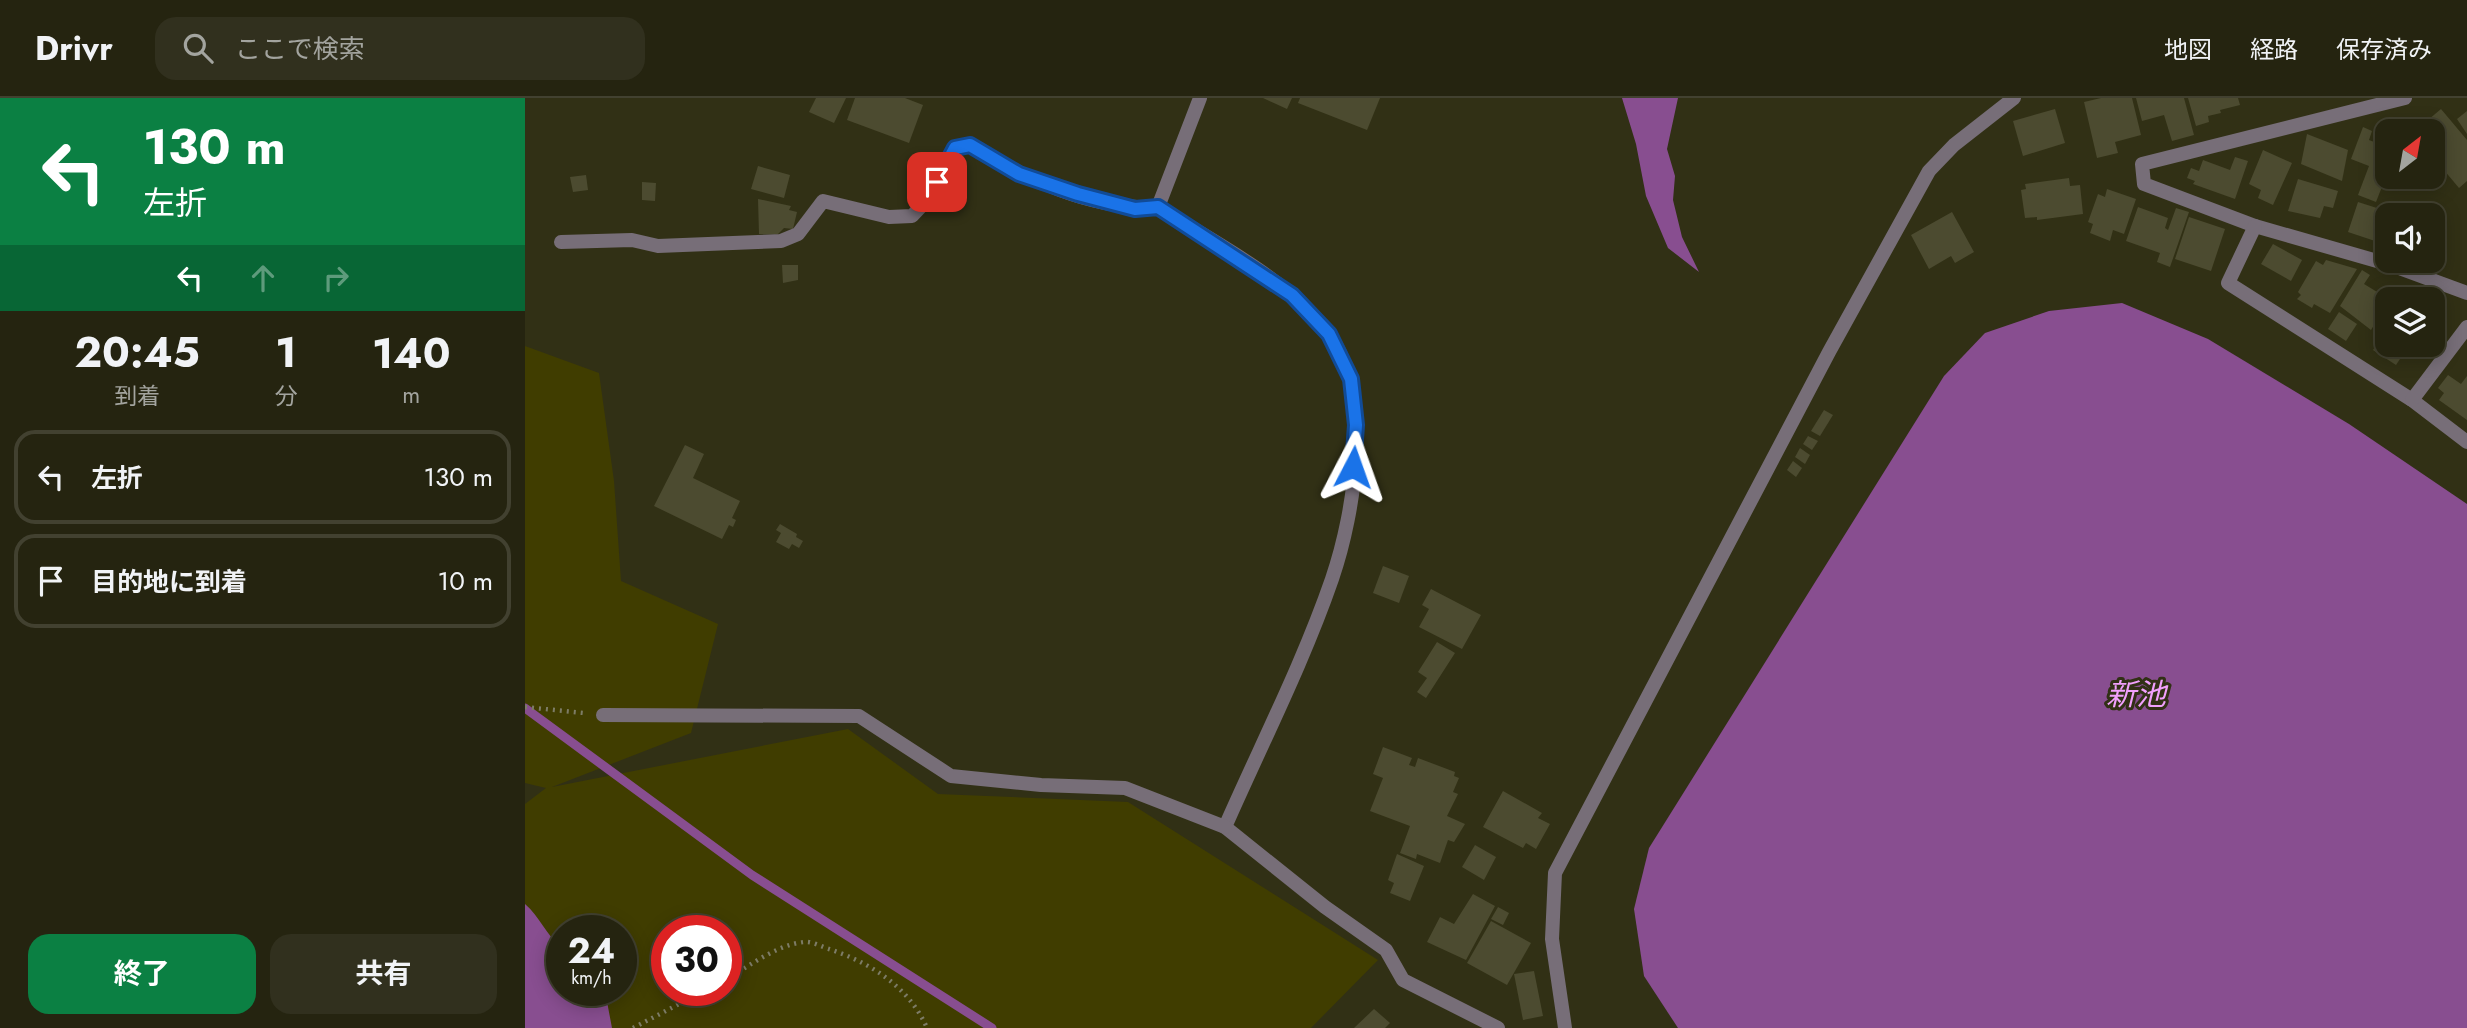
<!DOCTYPE html>
<html lang="ja">
<head>
<meta charset="utf-8">
<style>
	:root { --surface:#252410; --page:#31301e; --text:#f1f3f6; --muted:#a3a49f; --line:#424130; --accent:#0b8043 }
	body { margin:0; font-family:Jost,"Noto Sans JP",sans-serif; background:var(--page); color:var(--text); height:100vh; display:flex; flex-direction:column; font-size:26px; white-space:nowrap }
	* { box-sizing:border-box; margin:0 }
	p { font-size:23px; color:var(--muted) }
	.icon { flex:none; width:38px; height:38px; fill:none; stroke:currentColor; stroke-width:2; stroke-linecap:round; stroke-linejoin:round }
	.map { position:relative; flex:1; overflow:hidden }
	.sheet { display:flex; flex-direction:column; background:var(--surface); width:525px }
	.sheet>* { flex:none }
	.guide { background:#0b8043; color:#fff; overflow:hidden }
	.needle { width:46px; rotate:31deg }
	.tools { position:absolute; left:1850px; top:21px; display:grid; gap:14px }
	.tools a { display:grid; place-items:center; width:70px; height:70px; border-radius:14px; background:var(--surface); box-shadow:0 4px 18px #0003,0 0 0 2px var(--line); font-size:35px }
	.speed { position:absolute; left:21px; top:817px; display:flex; gap:14px; font-size:35px; font-weight:700; text-align:center }
	.speed>* { display:grid; place-content:center; width:91px; height:91px; border-radius:50%; background:var(--surface); box-shadow:0 4px 18px #0003,0 0 0 2px var(--line); line-height:1 }
	.speed small { font-size:18px; font-weight:400 }
	.speed .limit { border:10px solid #d22; background:#fff; color:#111 }
	.pin { position:absolute; display:grid; place-items:center; width:60px; height:60px; color:#fff; margin:-30px; border-radius:14px; box-shadow:0 4px 10px #0006 }
	.me { position:absolute; width:77px; margin:-38px; rotate:4deg; stroke-linejoin:round; filter:drop-shadow(0 0 5px #0008) }
	.turn { display:flex; align-items:center; gap:24px; height:147px; padding:0 28px; font-size:32px }
	.turn .icon { width:91px; height:91px; stroke-width:2.5 }
	.turn b { display:block; font-size:49px; line-height:60px }
	.lanes { display:flex; align-items:center; height:66px; padding:0 28px; background:#0003; justify-content:center; gap:35px; direction:ltr }
	.lanes .off { opacity:.35 }
	.eta { display:flex; justify-content:space-evenly; align-items:center; height:119px; text-align:center }
	.eta b { font-size:42px; font-weight:700; line-height:49px }
	.action { display:flex; gap:14px; margin-top:auto; padding:14px 28px }
	.action a { flex:1; height:80px; border-radius:21px; background:var(--accent); color:#fff; font-size:28px; font-weight:700; line-height:80px; text-align:center }
	.action a+a { background:var(--page); color:var(--text) }
	ul { padding:0; list-style:none }
	li { display:flex; align-items:center; gap:21px; height:94px; margin:0 14px 10px; padding:0 14px; border:4px solid var(--line); border-radius:21px }
	li div { flex:1 }
	li b { display:block; font-size:26px }
	li em { font-style:normal }
	header { display:flex; align-items:center; gap:42px; box-sizing:border-box; height:98px; padding:0 35px; background:var(--surface); border-bottom:2px solid var(--line) }
	header strong { font-size:33px }
	nav { display:flex; gap:38px; margin-inline-start:auto; font-size:24px }
	.search { width:490px; height:63px; background:var(--page); display:flex; align-items:center; gap:18px; box-sizing:border-box; padding:0 24px; border-radius:21px; color:var(--muted); font-size:26px }
	main { display:flex; flex:1; min-height:0 }
	.map>svg:first-child { display:block }
	.green { fill:#403d00; fill-rule:evenodd }
	.water { fill:#884e90 }
	.lines { fill:none; stroke-linecap:round; stroke-linejoin:round }
	.stream { stroke:#884e90; stroke-width:9 }
	.building { fill:#4c4b30 }
	.path { stroke:#7d7c66; stroke-width:4.5; stroke-dasharray:2 5; stroke-linecap:butt }
	.street { stroke:#776e78; stroke-width:14 }
	.route-casing { stroke:#114b97; stroke-width:18 }
	.route { stroke:#1a73e8; stroke-width:12 }
	.labels { text-anchor:middle; dominant-baseline:central; stroke-width:6; stroke-linejoin:round; paint-order:stroke }
	.water-label { font-size:30px; font-style:italic; fill:#f1a0fc; stroke:#313015 }
</style>
</head>
<body>
<header>
<strong>Drivr</strong>
<div class="search"><svg class="icon" aria-label="search" viewBox="0 0 24 24"><circle cx="10" cy="10" r="6"/><path d="M15 15l6 6"/></svg>ここで検索</div>
<nav><a>地図</a><a>経路</a><a>保存済み</a></nav>
</header>
<main>
<section class="sheet">
<div class="guide">
<div class="turn"><svg class="icon" aria-label="left" viewBox="0 0 24 24"><path d="M17 20v-9H6M10 6l-5 5 5 5"/></svg><div><b>130 m</b>左折</div></div>
<div class="lanes"><svg class="icon" aria-label="left" viewBox="0 0 24 24"><path d="M17 20v-9H6M10 6l-5 5 5 5"/></svg><svg class="icon off" aria-label="ahead" viewBox="0 0 24 24"><path d="M12 20V5M6 11l6-6 6 6"/></svg><svg class="icon off" aria-label="right" viewBox="0 0 24 24"><path d="M7 20v-9h11M14 6l5 5-5 5"/></svg></div>
</div>
<div class="eta">
<div><b>20:45</b><p>到着</p></div>
<div><b>1</b><p>分</p></div>
<div><b>140</b><p>m</p></div>
</div>
<ul>
<li><svg class="icon" aria-label="left" viewBox="0 0 24 24"><path d="M17 20v-9H6M10 6l-5 5 5 5"/></svg><div><b>左折</b></div><em>130 m</em></li>
<li><svg class="icon" aria-label="arrive" viewBox="0 0 24 24"><path d="M6 21V4h12l-3 4 3 4H6"/></svg><div><b>目的地に到着</b></div><em>10 m</em></li>
</ul>
<div class="action"><a>終了</a><a>共有</a></div>
</section>
<div class="map">
<svg width="1942" height="930" viewBox="0 0 1942 930">
	<rect width="100%" height="100%" fill="#313015"/>
	<path class="green" d="M0 248 74 275 89 383 96 483 193 526 166 635 27 689 323 631 413 696 603 704 853 862 786 930H0V706L21 690 0 685ZM37 833H96V892H37ZM142 833H201V892H142Z"/>
	<g class="water">
		<polygon points="1097,0 1153,0 1142,51 1150,78 1148,102 1157,139 1174,174 1143,150 1121,98 1111,46"/>
		<polygon points="1597,205 1683,241 1824,326 1942,406 1942,930 1153,930 1119,878 1109,811 1124,750 1419,278 1460,235 1524,213"/>
		<path d="M0 806C15 819 21 837 37 850V892L80 893 87 930H0Z"/>
	</g>
	<g class="lines">
		<polyline class="stream" points="0,610 227,777 467,930"/>
	</g>
	<g class="building">
		<polygon points="291,0 321,0 309,25 284,14"/>
		<polygon points="330,0 380,0 398,7 384,45 322,22"/>
		<polygon points="738,0 767,0 762,11"/>
		<polygon points="775,0 855,0 842,32 773,5"/>
		<polygon points="1576,0 1607,0 1616,37 1590,44 1593,55 1572,60 1559,4"/>
		<polygon points="1611,0 1659,0 1669,37 1647,43 1639,17 1617,23"/>
		<polygon points="1663,0 1713,0 1715,7 1695,12 1696,15 1683,18 1684,24 1671,28"/>
		<polygon points="1530,11 1540,45 1498,58 1488,23"/>
		<polygon points="1916,11 1942,42 1942,83 1934,90 1908,59 1908,33 1890,33"/>
		<polygon points="1942,13 1942,36 1932,21"/>
		<polygon points="1838,29 1847,33 1844,42 1862,49 1862,76 1851,104 1833,97 1844,68 1826,61"/>
		<polygon points="1782,36 1823,52 1817,83 1776,66"/>
		<polygon points="1738,52 1767,65 1748,107 1733,100 1736,92 1724,86"/>
		<polygon points="1710,59 1723,63 1710,101 1668,86 1670,83 1662,80 1666,70 1674,73 1678,62 1705,72"/>
		<polygon points="233,68 265,77 259,100 226,91"/>
		<polygon points="61,77 63,92 48,94 45,79"/>
		<polygon points="1544,80 1545,88 1555,87 1558,116 1512,122 1512,119 1500,120 1496,92 1501,91 1500,86"/>
		<polygon points="1773,81 1813,93 1808,110 1799,108 1795,120 1763,113"/>
		<polygon points="117,84 131,85 130,103 117,102"/>
		<polygon points="1582,91 1611,101 1599,136 1588,132 1585,143 1565,135 1568,126 1563,124 1573,96 1580,99"/>
		<polygon points="233,101 266,108 264,112 272,114 268,131 259,130 253,136 234,136"/>
		<polygon points="1833,104 1874,117 1862,117 1862,147 1823,134"/>
		<polygon points="1613,109 1643,120 1640,130 1643,132 1651,110 1664,114 1645,169 1632,164 1635,155 1601,143"/>
		<polygon points="1427,114 1449,154 1430,165 1426,158 1404,171 1386,137"/>
		<polygon points="1664,119 1700,131 1686,173 1650,161"/>
		<polygon points="1748,146 1777,162 1766,183 1736,166"/>
		<polygon points="1801,162 1832,171 1805,215 1789,206 1787,210 1772,201 1776,197 1773,194 1791,163 1798,167"/>
		<polygon points="257,167 273,167 273,182 258,185"/>
		<polygon points="1837,172 1845,177 1839,186 1862,200 1862,206 1846,232 1815,208"/>
		<polygon points="1814,214 1832,226 1821,243 1803,231"/>
		<polygon points="1854,244 1877,258 1871,267 1848,252"/>
		<polygon points="1923,277 1936,286 1942,278 1942,322 1914,302 1919,295 1913,290"/>
		<polygon points="1299,312 1308,317 1295,338 1286,333"/>
		<polygon points="1283,338 1293,343 1287,352 1278,346"/>
		<polygon points="160,347 179,356 168,380 215,403 207,420 211,422 208,429 204,427 197,441 129,408"/>
		<polygon points="1275,350 1285,357 1280,366 1270,359"/>
		<polygon points="1268,363 1277,370 1271,379 1262,372"/>
		<polygon points="255,426 272,436 271,439 278,443 274,450 267,446 264,451 251,444 256,435 251,432"/>
		<polygon points="858,468 884,478 874,505 848,495"/>
		<polygon points="906,491 956,517 937,551 894,529 904,511 897,507"/>
		<polygon points="912,544 930,555 901,600 892,594 902,580 893,574"/>
		<polygon points="858,649 887,660 884,667 890,669 893,660 930,674 929,678 934,680 928,694 933,696 922,718 940,726 929,744 923,742 915,765 892,756 891,761 875,755 885,728 845,713 858,680 848,676"/>
		<polygon points="978,693 1017,715 1013,720 1025,726 1011,751 1001,745 998,750 958,729"/>
		<polygon points="950,747 971,759 959,782 937,769"/>
		<polygon points="872,756 899,768 885,803 865,795 869,785 863,782"/>
		<polygon points="948,796 970,808 941,862 902,844 915,819 929,826"/>
		<polygon points="973,809 984,815 978,827 966,821"/>
		<polygon points="966,823 1006,845 982,887 942,865"/>
		<polygon points="1009,873 1018,918 998,922 989,876"/>
		<polygon points="849,911 865,925 860,930 829,930"/>
	</g>
	<g class="lines">
		<g class="path">
			<polyline points="0,609 59,615"/>
			<path d="M201 881C225 868 251 847 279 844 287 843 297 849 304 851 346 865 384 889 402 930"/>
			<polyline points="108,930 181,892"/>
		</g>
		<g class="street">
			<path d="M675 0 633 109C691 146 760 179 803 235 849 295 830 414 807 481 778 565 736 647 700 729L800 809 861 852 878 882 973 930"/>
			<polyline points="1880,0 1617,66 1619,86 1730,128 1866,167 1942,195"/>
			<polyline points="1730,128 1703,185 1887,302 1942,344"/>
			<path d="M36 144 107 142 133 148 256 143 273 136 298 103 364 119 387 118 403 101 430 50 445 47C500 80 567 113 633 109"/>
			<polyline points="1887,302 1942,229"/>
			<polyline points="78,617 334,618 426,678 516,687 600,690 700,729"/>
			<polyline points="1040,930 1027,841 1030,775 1304,254 1404,73 1429,47 1489,0"/>
		</g>
	</g>
	<g class="lines">
		<g class="route-casing">
			<polyline id="route" points="412,84 430,50 445,47 494,76 553,96 610,111 633,109 767,197 804,236 826,281 831,327 828,369"/>
		</g>
		<use href="#route" class="route"/>
	</g>
	<g class="labels">
		<g class="water-label">
			<text x="1611" y="596">新池</text>
		</g>
	</g>
</svg>
<div class="tools">
<a><svg class="needle" viewBox="-14 -14 28 28"><path d="M0-13l5 13h-10z" fill="#e53935"/><path d="M0 13l5-13h-10z" fill="#a3a49f"/></svg></a>
<a><svg class="icon" aria-label="sound" viewBox="0 0 24 24"><path d="M4 9h4l5-4v14l-5-4H4zM17 9q2 3 0 6"/></svg></a>
<a><svg class="icon" aria-label="layers" viewBox="0 0 24 24"><path d="M12 4l9 5-9 5-9-5zM3 14l9 5 9-5"/></svg></a>
</div>
<div class="speed"><div>24<small>km/h</small></div><div class="limit">30</div></div>
<div class="pin" style="left:412px;top:84px;background:#d93025"><svg class="icon" aria-label="arrive" viewBox="0 0 24 24"><path d="M6 21V4h12l-3 4 3 4H6"/></svg></div>
<svg class="me" style="left:828px;top:369px" viewBox="-20 -20 40 40"><path d="M0-17L14 15 0 8-14 15z" fill="#1a73e8" stroke="#fff" stroke-width="4"/></svg>
</div>
</main>
</body>
</html>
